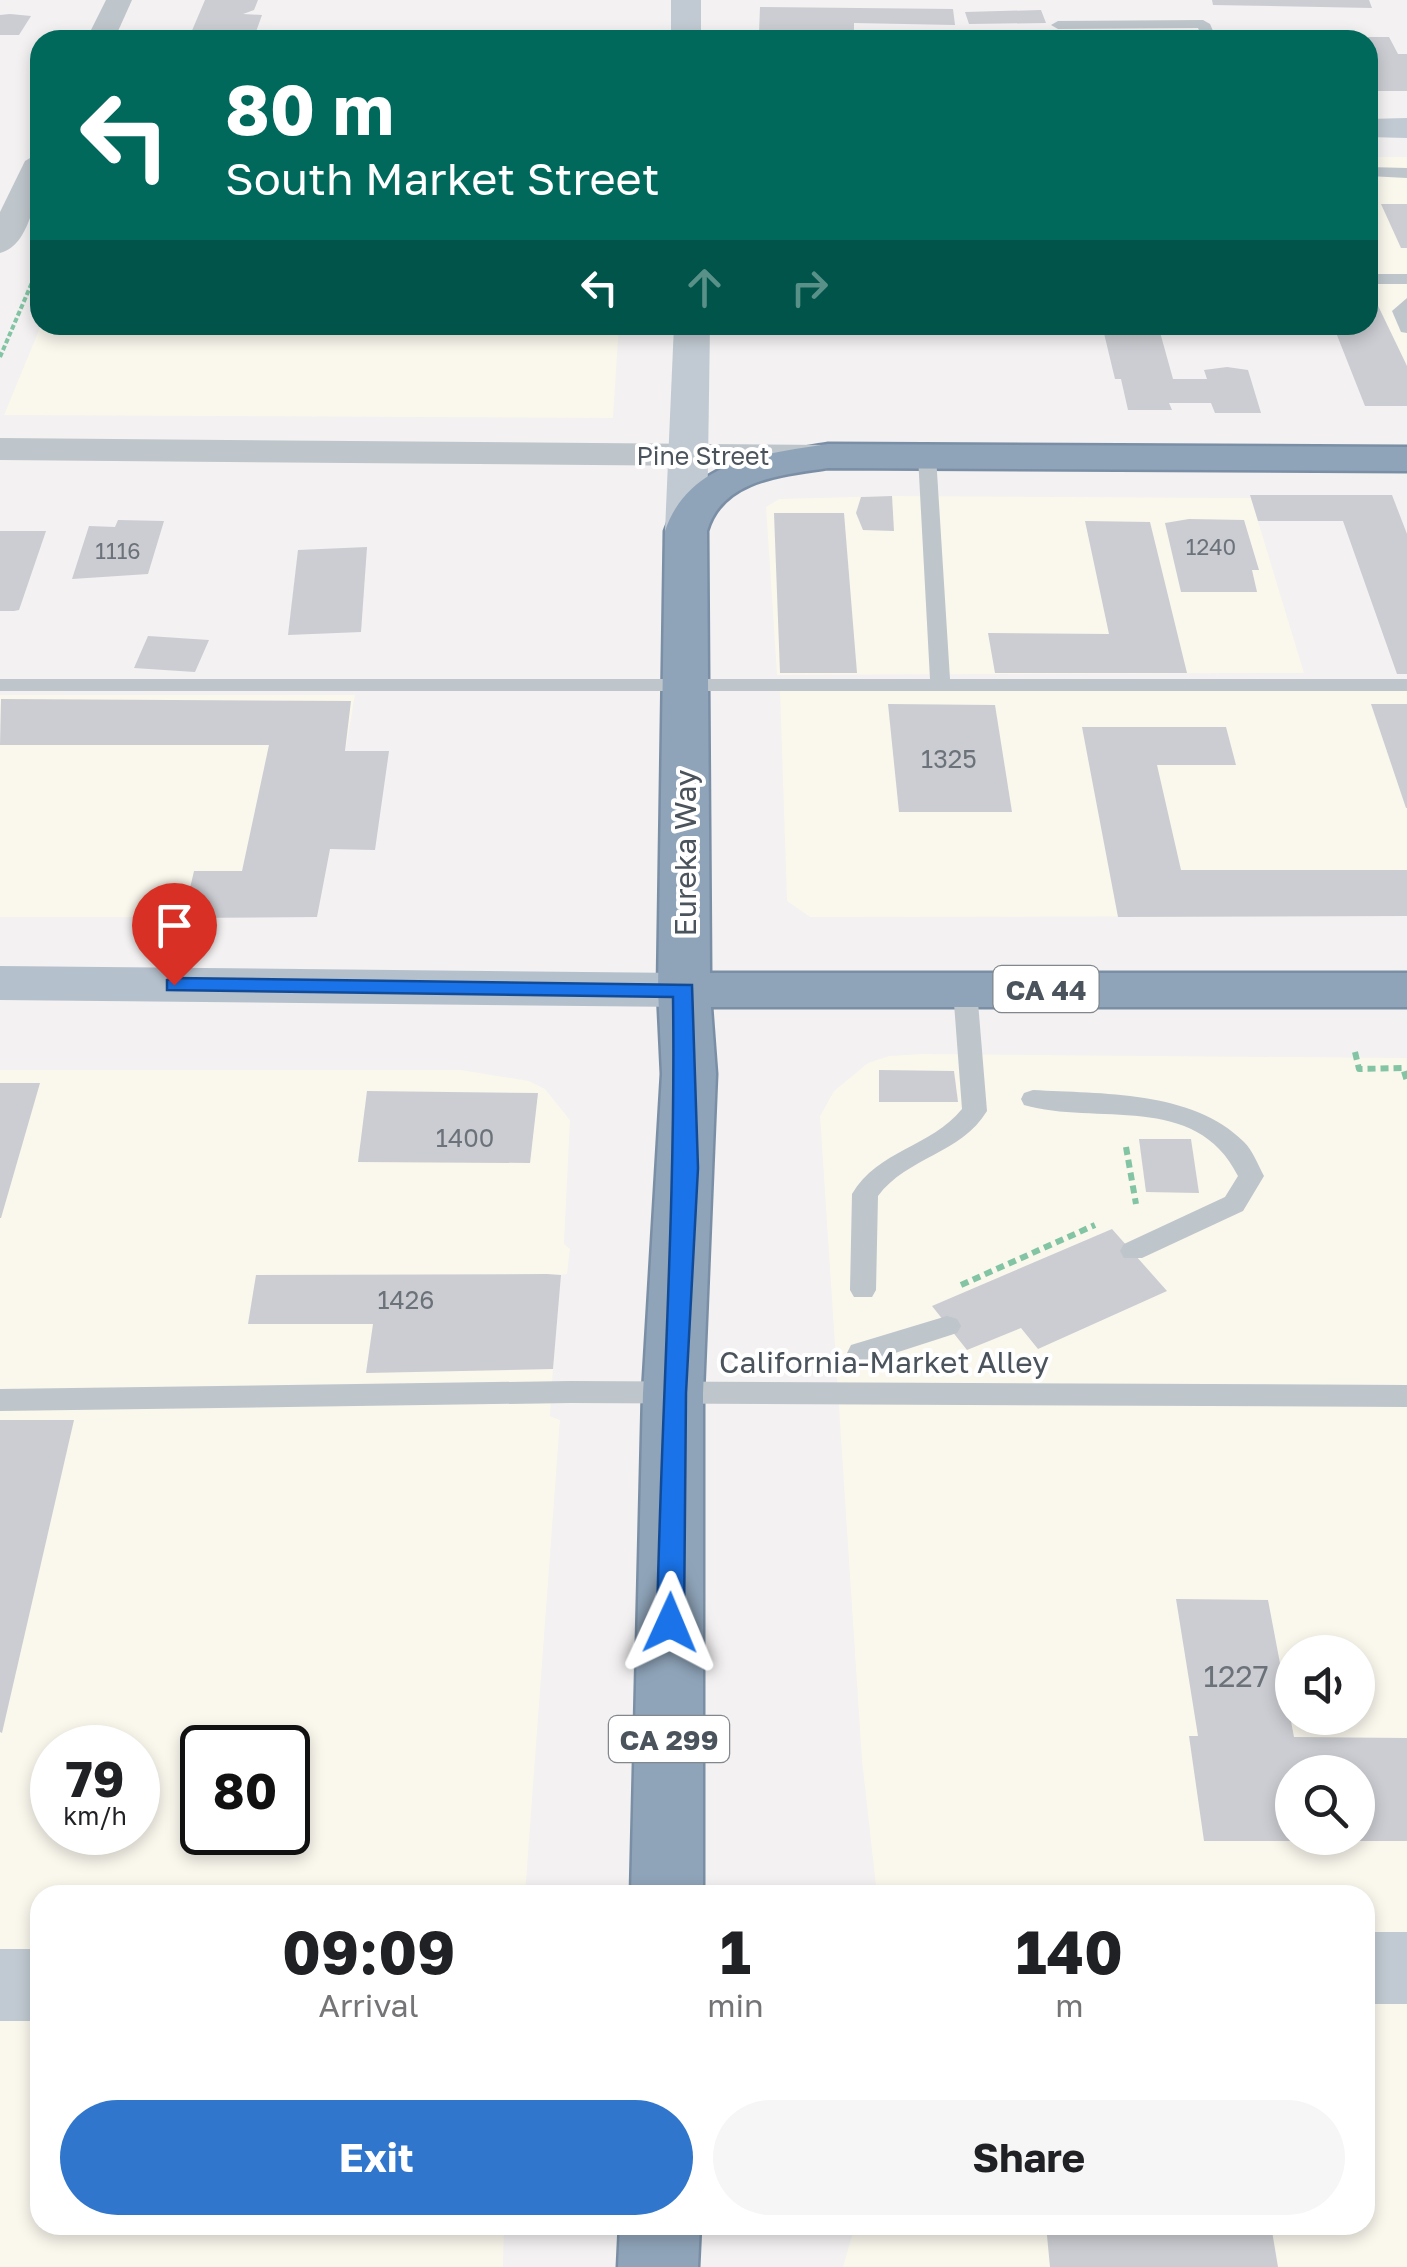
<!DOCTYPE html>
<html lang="en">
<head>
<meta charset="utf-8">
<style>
	:root { --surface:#fff; --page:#f6f6f6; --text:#202124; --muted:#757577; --accent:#3076cd }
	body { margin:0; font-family:"Golos Text",sans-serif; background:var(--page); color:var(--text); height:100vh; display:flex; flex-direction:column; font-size:38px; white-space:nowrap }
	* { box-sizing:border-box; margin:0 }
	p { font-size:32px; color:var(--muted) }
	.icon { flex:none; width:55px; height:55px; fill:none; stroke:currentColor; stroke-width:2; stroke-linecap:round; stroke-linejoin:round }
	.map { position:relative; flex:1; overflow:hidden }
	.sheet { position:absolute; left:30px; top:1885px; width:1345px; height:350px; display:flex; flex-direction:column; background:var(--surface); border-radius:30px; box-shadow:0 5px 15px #0003 }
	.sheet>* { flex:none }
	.guide { position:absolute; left:30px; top:30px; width:1348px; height:305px; border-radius:30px; box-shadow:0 5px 15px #0003; background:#00695c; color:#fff; overflow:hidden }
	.controls { position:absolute; left:1275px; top:1635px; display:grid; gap:20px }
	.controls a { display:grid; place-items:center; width:100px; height:100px; border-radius:50%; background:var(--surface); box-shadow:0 5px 15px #0003; font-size:50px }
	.speed { position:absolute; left:30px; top:1725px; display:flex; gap:20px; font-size:50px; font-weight:700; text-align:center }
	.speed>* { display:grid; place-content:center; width:130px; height:130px; border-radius:50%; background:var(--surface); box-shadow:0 5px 15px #0003; line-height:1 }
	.speed small { font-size:25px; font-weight:400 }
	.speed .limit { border:5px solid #111; border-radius:15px; background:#fff; color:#111 }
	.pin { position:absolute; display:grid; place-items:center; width:85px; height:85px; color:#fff; margin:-102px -42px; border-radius:50% 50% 50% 0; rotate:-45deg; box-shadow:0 0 10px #0007 }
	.pin .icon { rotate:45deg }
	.me { position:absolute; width:110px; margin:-55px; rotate:1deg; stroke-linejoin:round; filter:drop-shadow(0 0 8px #0008) }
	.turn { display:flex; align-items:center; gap:35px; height:210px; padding:0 30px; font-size:45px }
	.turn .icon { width:130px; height:130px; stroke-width:2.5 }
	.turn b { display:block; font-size:70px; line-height:85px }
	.lanes { display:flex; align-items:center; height:95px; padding:0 30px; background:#0003; justify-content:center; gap:50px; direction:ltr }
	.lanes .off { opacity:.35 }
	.eta { display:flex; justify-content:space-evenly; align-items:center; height:170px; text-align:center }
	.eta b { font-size:60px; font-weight:700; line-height:70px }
	.primary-button { display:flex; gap:20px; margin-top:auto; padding:20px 30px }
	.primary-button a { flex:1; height:115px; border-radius:60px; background:var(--accent); color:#fff; font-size:40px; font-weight:700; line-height:115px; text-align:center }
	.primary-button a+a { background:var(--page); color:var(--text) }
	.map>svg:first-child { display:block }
	.commercial { fill:#faf7ed; fill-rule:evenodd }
	.building { fill:#cbcdd2 }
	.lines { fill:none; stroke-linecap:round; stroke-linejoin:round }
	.highway-casing { stroke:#7a8fa5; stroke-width:5 }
	.path-far1 { stroke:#82c4a3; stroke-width:4; stroke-dasharray:5 2.5; stroke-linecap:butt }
	.path { stroke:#82c4a3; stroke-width:6; stroke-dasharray:8 5; stroke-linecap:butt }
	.lane { fill:#bec5cb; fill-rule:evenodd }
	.street { fill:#bec5cb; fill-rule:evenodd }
	.secondary { fill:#c1c9d2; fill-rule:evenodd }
	.primary { fill:#b4c0cc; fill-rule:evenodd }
	.highway { fill:#8fa4b9; fill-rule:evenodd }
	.route { fill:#1a73e8; stroke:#114b97; stroke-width:2.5 }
	.labels { text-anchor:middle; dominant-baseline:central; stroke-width:8; stroke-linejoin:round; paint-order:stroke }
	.far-number-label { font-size:22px; fill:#6b727a }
	.far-street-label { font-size:25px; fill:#4b545c; stroke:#fff }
	.number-label { font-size:25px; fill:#6b727a }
	.shield { fill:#fff; stroke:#81878d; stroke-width:2.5 }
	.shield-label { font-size:28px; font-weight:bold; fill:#4b545c }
	.street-label { font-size:30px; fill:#4b545c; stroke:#fff }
	.near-number-label { font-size:30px; fill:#6b727a }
</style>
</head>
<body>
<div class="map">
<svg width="1407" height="2267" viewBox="0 0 1407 2267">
	<rect width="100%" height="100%" fill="#f3f1f1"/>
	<g class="commercial">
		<polygon points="1368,157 1407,157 1407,366 1368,285"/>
		<polygon points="41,325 619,325 613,418 4,415"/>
		<polygon points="892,496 1251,498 1304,673 777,675 766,507 779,499"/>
		<polygon points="1407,690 1407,916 810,917 787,901 780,691"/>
		<polygon points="0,695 355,695 317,917 0,917"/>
		<path d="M922 1054 1407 1058V2267H843L855 2225H1365V1895H877L862 1761 820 1116 834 1091 868 1063 889 1056ZM1292 1652H1358V1718H1292ZM1292 1772H1358V1838H1292Z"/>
		<path d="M0 1070H461L529 1081 545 1089 570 1120 564 1244 570 1249 567 1274 561 1275 553 1369 550 1416 560 1420 525 1895H40V2225H504L503 2267H0ZM52 1748H138V1832H52ZM202 1748H288V1832H202Z"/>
	</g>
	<g class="building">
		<polygon points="205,0 258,0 254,10 243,14 262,15 253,40 188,40"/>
		<polygon points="1212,0 1369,0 1372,8 1213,5"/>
		<polygon points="760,7 953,9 955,25 854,23 854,36 759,34"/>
		<polygon points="1041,10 1046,23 969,24 965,12"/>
		<polygon points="0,15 10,14 31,16 19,35 0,35"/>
		<polygon points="352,31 415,31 414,40 350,40"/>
		<polygon points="1053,32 1160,34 1161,40 1054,40"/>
		<polygon points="1368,37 1389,37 1398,54 1407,54 1407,91 1372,91 1368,81"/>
		<polygon points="1381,204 1407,204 1407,248 1401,248"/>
		<polygon points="1368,285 1407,366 1407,406 1365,406 1333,325 1368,325"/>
		<polygon points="1102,325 1158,325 1173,379 1207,379 1204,370 1227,367 1248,370 1261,413 1215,413 1211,403 1169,403 1172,410 1128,410 1121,379 1115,379"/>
		<polygon points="1250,495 1392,495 1407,534 1407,674 1397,674 1343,521 1258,521"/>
		<polygon points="892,496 894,531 863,530 856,513 861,497"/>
		<polygon points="774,513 844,513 857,673 780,673"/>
		<polygon points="1189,519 1244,520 1259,570 1252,570 1257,592 1181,592 1165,523"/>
		<polygon points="118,520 164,521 148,574 72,579 89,526 115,527"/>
		<polygon points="1085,521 1150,522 1187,673 995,673 988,633 1109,634"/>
		<polygon points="0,531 46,531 19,610 14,611 0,611"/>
		<polygon points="367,547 361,632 288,635 298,550"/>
		<polygon points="148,636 209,640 195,672 134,668"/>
		<polygon points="1,699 351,701 345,751 389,751 375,850 330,849 317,917 183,918 194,871 242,871 269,745 0,745"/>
		<polygon points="888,704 995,705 1012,812 899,812"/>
		<polygon points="1371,704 1407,704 1407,808 1406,808"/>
		<polygon points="1082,727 1226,727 1236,765 1157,765 1181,870 1407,870 1407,916 1118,917"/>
		<polygon points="879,1070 954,1071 958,1102 879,1102"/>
		<polygon points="0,1083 40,1083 1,1218 0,1218"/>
		<polygon points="367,1091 538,1093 530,1163 358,1162"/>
		<polygon points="1139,1139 1191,1139 1199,1193 1146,1192"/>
		<polygon points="1112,1229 1167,1291 1038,1349 1021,1328 967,1350 932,1306"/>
		<polygon points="547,1274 561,1275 553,1369 366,1373 373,1324 248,1324 256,1275"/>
		<polygon points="0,1420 74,1420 2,1733 0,1732"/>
		<polygon points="1176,1599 1268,1600 1294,1737 1407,1738 1407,1841 1358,1841 1358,1772 1292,1772 1292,1841 1204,1841 1189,1736 1198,1736"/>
		<polygon points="1046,2225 1271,2225 1278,2267 1050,2267"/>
	</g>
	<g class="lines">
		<g class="highway-casing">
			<g id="highway">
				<path d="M828 444 1407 447V471L828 468C782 475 722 479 707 531L710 973H1407V1007H711L716 1074 703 1393V1895H631L643 1393 662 1074 658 990 665 531C689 460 764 454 828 444Z"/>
				<polygon points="620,2225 700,2225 698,2267 618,2267"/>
			</g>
		</g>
		<polyline class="path-far1" points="0,357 37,271"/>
		<g class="path">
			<polyline points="1355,1052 1359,1069 1403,1068 1407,1081"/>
			<polyline points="1126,1147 1136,1204"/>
			<polyline points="961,1285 1095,1225"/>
		</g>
		<g class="lane">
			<polygon points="1203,20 1210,24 1217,40 1203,40 1198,28 1058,29 1051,25 1058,21"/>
			<polygon points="1368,167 1407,168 1407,178 1368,176"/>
			<polygon points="1368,198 1376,203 1378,219 1368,221"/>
			<rect x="1368" y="274" width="39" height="10"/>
			<polygon points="1407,298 1407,333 1401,332 1392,311"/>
			<polygon points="927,451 936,456 950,679 1407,679 1407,691 0,691 0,679 930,679 918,456"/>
			<path d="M965 982 977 990 987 1111C961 1154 907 1157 878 1196L876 1290 872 1297H854L850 1290 852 1194C878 1150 931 1147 962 1109L953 990Z"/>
			<path d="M1033 1090C1100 1094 1193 1090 1244 1142 1253 1151 1258 1165 1264 1176L1243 1211 1142 1258H1124L1120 1251 1124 1244 1225 1197 1238 1176C1196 1091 1096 1126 1024 1105L1021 1099 1024 1093Z"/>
			<polygon points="947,1316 957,1319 961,1326 957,1333 861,1364 851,1361 847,1353 851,1345"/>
			<polygon points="571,1381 1407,1385 1407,1407 571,1403 0,1411 0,1389"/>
		</g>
		<g class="street">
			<polygon points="106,0 132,0 114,40 86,40"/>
			<path d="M40 152C40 181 33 245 0 253V212L25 161Z"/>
			<polygon points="0,438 828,445 841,448 846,456 841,464 828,467 0,460"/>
		</g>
		<g class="secondary">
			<rect x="671" y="0" width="30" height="40"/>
			<polygon points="1407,118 1407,138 1368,137 1368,119"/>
			<polygon points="674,325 710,325 707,531 701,540 686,543 671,540 665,531"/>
			<rect x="1365" y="1932" width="42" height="72"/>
			<rect x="0" y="1949" width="40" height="72"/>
		</g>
		<polygon class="primary" points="0,966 684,973 702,978 710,990 702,1002 684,1007 0,1000"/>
		<use href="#highway" class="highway"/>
	</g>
	<path class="route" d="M174 978 692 985 698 1168 686 1393 684 1623 680 1631H661L657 1623C661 1414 676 1206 673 997L167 990V980Z"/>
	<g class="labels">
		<g class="far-number-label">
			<text x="1211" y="546">1240</text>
			<text x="118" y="550">1116</text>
		</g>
		<g class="far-street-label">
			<text x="703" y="455">Pine Street</text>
		</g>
		<g class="number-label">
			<text x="949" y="758">1325</text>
			<text x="465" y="1137">1400</text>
			<text x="406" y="1299">1426</text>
		</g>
		<g class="shield">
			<rect x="993.5" y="966" width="105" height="46" rx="8"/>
			<rect x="609" y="1716" width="120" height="46" rx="8"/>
		</g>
		<g class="shield-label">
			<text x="1046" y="989">CA 44</text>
			<text x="669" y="1739">CA 299</text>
		</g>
		<g class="street-label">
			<text transform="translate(685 853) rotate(-90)">Eureka Way</text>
			<text x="884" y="1362">California-Market Alley</text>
		</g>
		<g class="near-number-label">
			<text x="1236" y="1676">1227</text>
		</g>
	</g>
</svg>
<div class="controls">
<a><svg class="icon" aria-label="sound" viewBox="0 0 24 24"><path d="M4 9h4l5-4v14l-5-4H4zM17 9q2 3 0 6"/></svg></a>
<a><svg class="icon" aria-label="search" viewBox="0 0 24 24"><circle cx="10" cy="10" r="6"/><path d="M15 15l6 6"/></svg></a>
</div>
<div class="speed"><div>79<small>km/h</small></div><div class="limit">80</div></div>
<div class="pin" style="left:174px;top:985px;background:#d93025"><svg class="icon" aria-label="arrive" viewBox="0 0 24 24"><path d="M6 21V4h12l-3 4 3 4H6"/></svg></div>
<svg class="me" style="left:670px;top:1623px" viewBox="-20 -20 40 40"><path d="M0-17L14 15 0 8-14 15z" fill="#1a73e8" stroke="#fff" stroke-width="4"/></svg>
<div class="guide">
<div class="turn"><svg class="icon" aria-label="left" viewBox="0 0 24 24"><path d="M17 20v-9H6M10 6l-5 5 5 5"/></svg><div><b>80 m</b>South Market Street</div></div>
<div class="lanes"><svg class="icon" aria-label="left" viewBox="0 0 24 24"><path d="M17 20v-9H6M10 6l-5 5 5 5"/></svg><svg class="icon off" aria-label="ahead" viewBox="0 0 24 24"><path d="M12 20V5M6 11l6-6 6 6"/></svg><svg class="icon off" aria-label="right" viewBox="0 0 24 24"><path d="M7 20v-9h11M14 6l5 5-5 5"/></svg></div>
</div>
<section class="sheet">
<div class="eta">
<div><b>09:09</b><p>Arrival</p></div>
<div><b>1</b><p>min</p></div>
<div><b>140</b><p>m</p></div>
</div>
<div class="primary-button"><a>Exit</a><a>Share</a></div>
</section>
</div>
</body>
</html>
